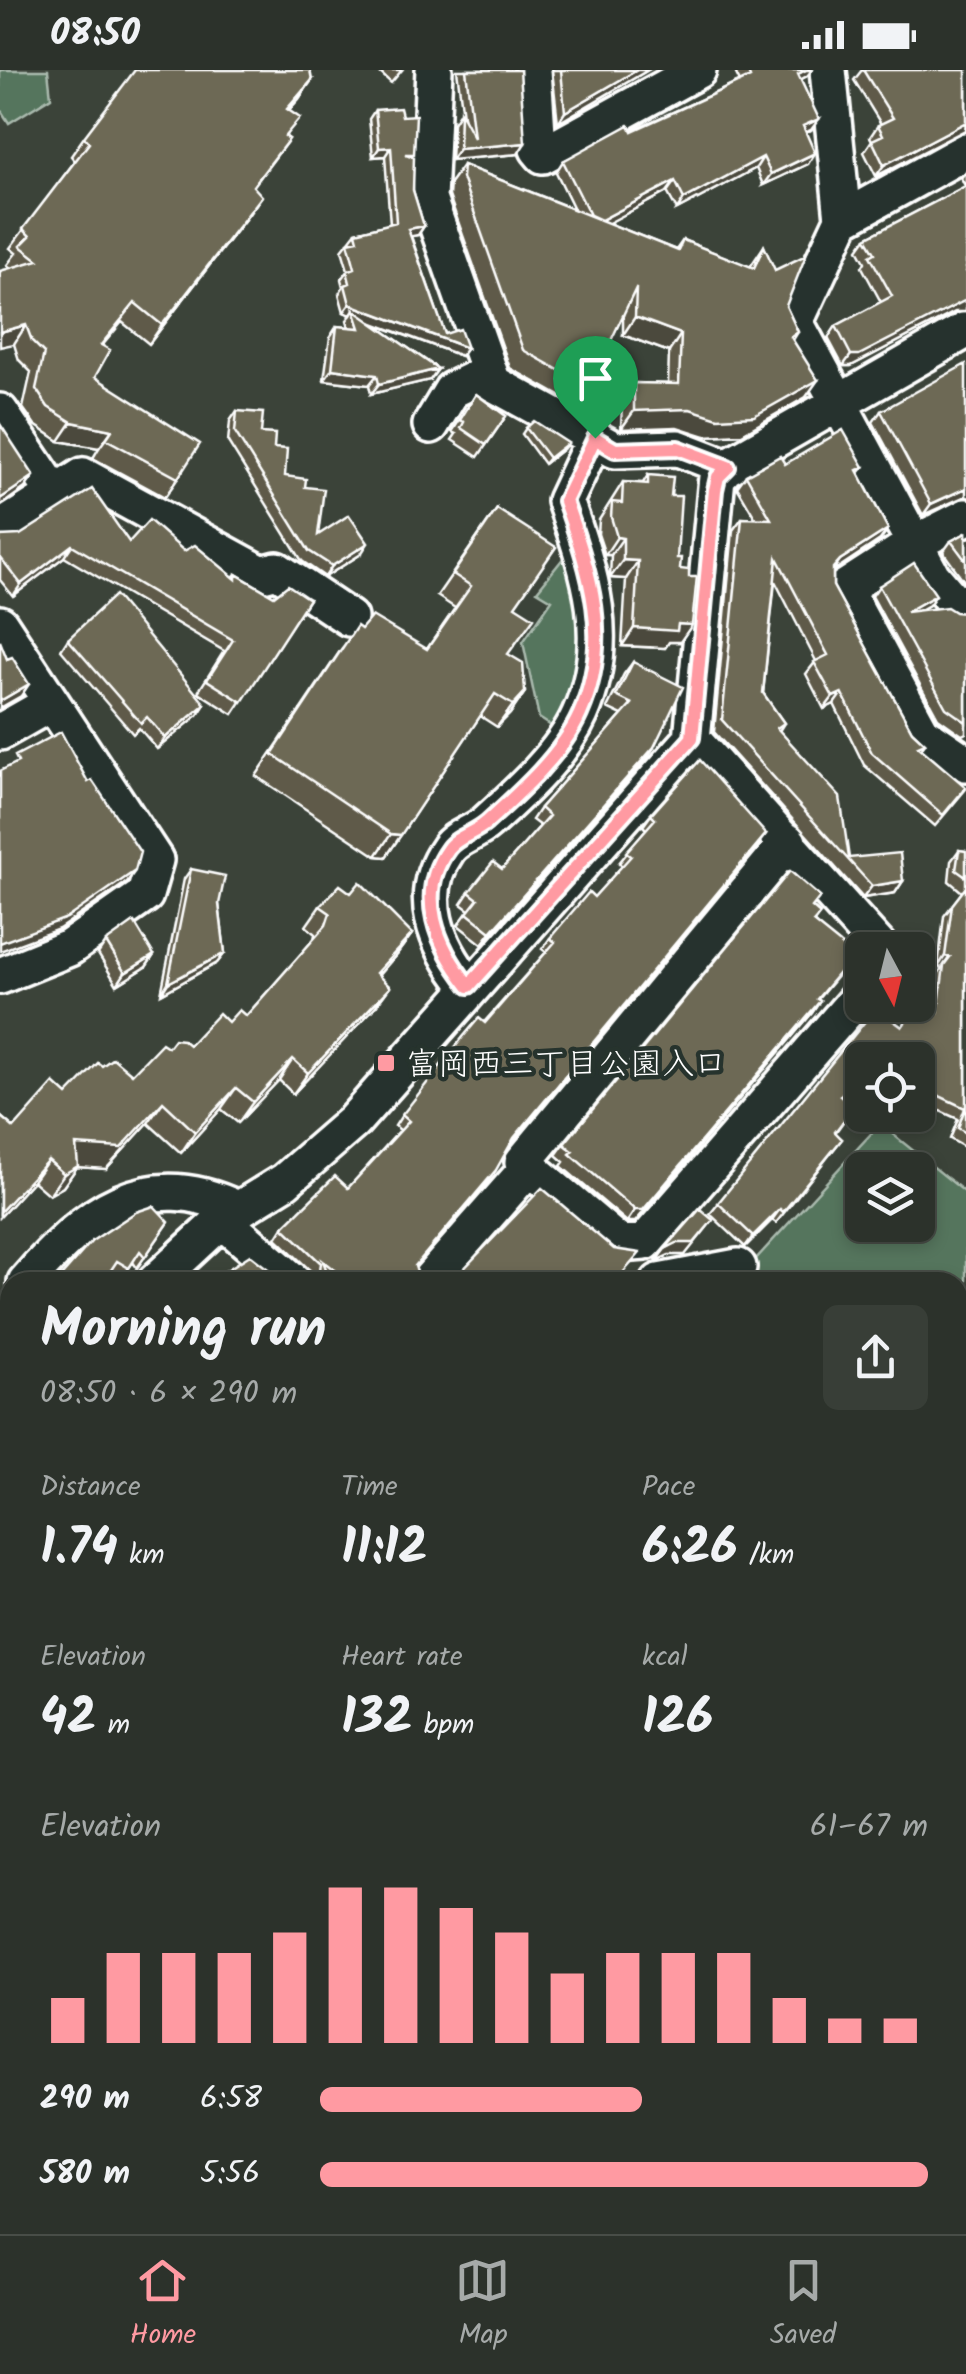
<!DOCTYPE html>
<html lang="en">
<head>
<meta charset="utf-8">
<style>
	:root { --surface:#2c322b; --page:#383e37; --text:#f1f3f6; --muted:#a6aaa9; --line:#484d47; --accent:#ff9aa2 }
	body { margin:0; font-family:Kalam,"Klee One",sans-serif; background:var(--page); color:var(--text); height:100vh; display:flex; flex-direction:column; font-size:38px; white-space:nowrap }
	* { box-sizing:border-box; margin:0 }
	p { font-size:32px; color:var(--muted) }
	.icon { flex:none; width:55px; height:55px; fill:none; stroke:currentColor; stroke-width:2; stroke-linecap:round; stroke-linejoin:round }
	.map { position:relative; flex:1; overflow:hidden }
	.sheet { position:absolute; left:0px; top:1202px; width:968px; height:962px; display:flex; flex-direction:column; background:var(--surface); border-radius:30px 30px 0 0; box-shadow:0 5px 15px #0003,0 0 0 2px var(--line) }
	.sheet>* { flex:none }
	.needle { width:65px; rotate:173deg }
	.controls { position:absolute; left:845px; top:862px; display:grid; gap:20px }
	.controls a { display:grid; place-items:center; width:90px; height:90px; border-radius:15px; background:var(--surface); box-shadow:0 5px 15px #0003,0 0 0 2px var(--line); font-size:50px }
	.pin { position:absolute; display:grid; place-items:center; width:85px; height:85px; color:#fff; margin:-102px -42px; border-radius:50% 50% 50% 0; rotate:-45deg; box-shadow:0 0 10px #0007 }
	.pin .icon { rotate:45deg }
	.round { display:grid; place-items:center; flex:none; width:105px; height:105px; border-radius:15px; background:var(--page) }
	.head { display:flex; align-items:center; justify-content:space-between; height:170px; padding:0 40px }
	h1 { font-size:55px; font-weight:600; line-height:75px }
	.figures { display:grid; grid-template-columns:repeat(3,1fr); gap:15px; height:170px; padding:10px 40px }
	.figures div { display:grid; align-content:center }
	.figures b { font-size:50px; font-weight:600 }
	.figures small { font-size:28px; font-weight:400 }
	.figures p { font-size:28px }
	.chart { height:280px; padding:20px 40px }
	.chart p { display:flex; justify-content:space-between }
	.chart svg { width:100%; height:180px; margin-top:10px; stroke:var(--accent); stroke-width:6 }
	ul { padding:0 40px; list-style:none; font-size:32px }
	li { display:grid; grid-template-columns:160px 120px 1fr; align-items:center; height:75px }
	li i { height:25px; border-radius:12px; background:var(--accent) }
	.status { display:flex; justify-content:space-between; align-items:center; height:70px; padding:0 50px; background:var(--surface); direction:ltr }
	.status svg { height:28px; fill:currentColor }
	.tabs { display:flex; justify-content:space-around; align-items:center; height:140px; border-top:2px solid var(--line); background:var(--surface); font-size:28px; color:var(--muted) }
	.tabs a { display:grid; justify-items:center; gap:5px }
	.tabs .on { color:var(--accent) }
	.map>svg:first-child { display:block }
</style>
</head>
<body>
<div class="status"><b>08:50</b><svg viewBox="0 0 49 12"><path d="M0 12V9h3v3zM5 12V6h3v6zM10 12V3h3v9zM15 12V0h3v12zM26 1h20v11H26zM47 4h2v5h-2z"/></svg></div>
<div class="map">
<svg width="966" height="2164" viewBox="0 0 966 2164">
	<rect width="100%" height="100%" fill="#3b4339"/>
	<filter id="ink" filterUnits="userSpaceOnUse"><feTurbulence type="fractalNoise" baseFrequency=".01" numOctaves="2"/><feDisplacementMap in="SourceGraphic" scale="20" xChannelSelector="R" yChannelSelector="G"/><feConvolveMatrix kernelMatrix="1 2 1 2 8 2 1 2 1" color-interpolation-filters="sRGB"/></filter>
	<g filter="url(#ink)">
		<path fill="#55745d" stroke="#aabaae" stroke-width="2.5" fill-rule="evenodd" d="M0,0H48L51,27L9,53L0,39Z
			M573,476L588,532L581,596L556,659L539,648L523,572L552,530L537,521Z
			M880,1054L966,1123V1654L958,1649V1212H758L755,1190ZM862,1100H918V1155H862Z"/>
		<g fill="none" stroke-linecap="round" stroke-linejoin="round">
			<defs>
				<path id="minor" d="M434,0L428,129L493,313L615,380L678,378L727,397
					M533,0L538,79L543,85L698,0
					M828,0L843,149L795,252L932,506L955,533L966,532
					M843,149L966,81
					M0,342L55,424L0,459
					M431,355L452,320L489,302
					M55,424L83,406L262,504L277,500L349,548
					M966,447L915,473L844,519L922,663L966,693
					M0,554L155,790L145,825L69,878L0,906
					M0,662L51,633
					M692,669L882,880
					M788,772L523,1092L620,1174L645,1172L862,923
					M469,916C436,875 415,826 448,779C456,767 475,763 486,753C518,724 562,685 580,644C613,570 590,503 565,431L595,367
					M222,1150L294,1212
					M26,1212C85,1144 145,1094 239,1140
					M155,1212L222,1150L285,1111L353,1052L692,669L717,407L727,397L966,260
					M428,1212L529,1097
					M659,1212L738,1197
					M0,1367L10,1369
					M0,1665H10
					M958,1675L966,1681
					M958,1873L966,1883
					M0,1964H10
					M958,1985L966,1980
					M958,2149L966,2148
					M356,2155L364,2164
					M813,2155L817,2164
					M31,2164V2155
					M295,2164L299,2155
					M641,2164L657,2155
					M880,2164L927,2155"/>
			</defs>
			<use href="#minor" stroke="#fff" stroke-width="42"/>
			<use href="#minor" stroke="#26332d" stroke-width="35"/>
		</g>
		<path fill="#5e5a49" stroke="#fff" stroke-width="2.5" d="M377,0H402L391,13Z
			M457,0H520L518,84L451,90L453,53L460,42L463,46Z
			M552,0H648L558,53Z
			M739,0H812L807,6L800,10L811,60L806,62L808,94L763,115L756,98L677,140L667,122L608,153L676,180L683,170L750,197L764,176L786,236L798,262L793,270L806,327L742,364L705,366L677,357L621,359L622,331L634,313L668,314L669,282L623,265V244L596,302L583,320L579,317L569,331L510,298L449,126L450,113L463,95L574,139L556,102L563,91L740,12L736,4Z
			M862,0H966V60L876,106L864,82L872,70L870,67L878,55L881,54L854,10Z
			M312,10L289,40L286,67L289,69L253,117L249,144L149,274L122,252L102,276L95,307L178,408L165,427L93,388L99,378L59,371L35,355L23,338L31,302L19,290L14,274L11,198L7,195L16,183L10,178L75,91L71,86L84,67Z
			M375,40L402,46L412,87L413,120L424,156L418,165L411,166L445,264L467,278L461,286L374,254L438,299L430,310L371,324L369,315L324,310L330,267L337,256L349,257L347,250L351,245L344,242L339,224L343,217L341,209L348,200L342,180L356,162L390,154L385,86L373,87L369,49Z
			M966,101V242H955L851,296H843L828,268L836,256L881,232L862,197L865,192L858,179L866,168L965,116L961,108Z
			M476,324L506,346L478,387L452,370L456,364L452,362Z
			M237,341L261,363L274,378L285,406L305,417L318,465L361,484L325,507L302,491L228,372L230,351Z
			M881,341L966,426L923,445L873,352Z
			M526,358L563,379L544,394L522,364Z
			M785,394L864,397L859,403L888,459L880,470L833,501V516L912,661L925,673L921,679L966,719L935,756L864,695L834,634L824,639L806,604L816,591L775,511L763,623L784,653L779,661L849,788L903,811L895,823L863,828L714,662L733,460L742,448L756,449L737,417L746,405Z
			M648,405L671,426L677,488L680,572H669L665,578L622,576L626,509L610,508L611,485H605L598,464L599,450L623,412L643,413Z
			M497,439L515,536L508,584L525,622L510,644L497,657L480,646L386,787L376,786L256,706L342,578L361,559L427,579L455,538L437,526Z
			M966,463V511H964L943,482L951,471Z
			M0,466L129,472L184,481L233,507L236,504L274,526L309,529L233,644L198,622L224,581L64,487L13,526L0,510Z
			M879,516L929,535L920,540L966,543V663L962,665L938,648L872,526Z
			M68,569L205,634L198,645L157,679L139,658L133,664L61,580Z
			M633,592L654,677L646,689L482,874L458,855L469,840L461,834L469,822L502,799L540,756L532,750L540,738L622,645L607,638L624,604Z
			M651,745L766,764L511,1073L488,1111L415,1197L420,1212H312L314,1204L276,1168L283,1157L348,1118L400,1060L395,1056L402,1045L546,882L542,879L550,868L594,827L622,796L619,793L646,759L643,756Z
			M959,780L966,781V1078L950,1069L958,1049L918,1031V990H862V1001L841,1026L850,1034L846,1039L850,1042L835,1063L842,1069L776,1153L772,1150L745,1177L710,1144L876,938L902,957L932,915L934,925L936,907L942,898L938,897L944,846L962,822L949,811L951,791Z
			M191,799L219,834L225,883L217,893L161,924L184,809Z
			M320,836L412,864L397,884L378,906L390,917L375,937L293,1024L279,1010L238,1053L221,1039L181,1083L148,1053L106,1099L77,1097L63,1117L49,1125L33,1111L0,1147V1046L14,1058L67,1025L102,996L132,1004L168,977L189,975L228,952L246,946L314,869L315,864L306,856Z
			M813,838L820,844L814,852L845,897L818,929L820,931L812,943L635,1152H627L561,1096L564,1092L556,1085L564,1074Z
			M106,872L154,885L146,897L117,915L98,884Z
			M169,1152L137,1198L133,1192L122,1208L110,1202L56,1212Z
			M10,1305V1348L0,1347V1332Z
			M966,1780V1828L958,1818V1787Z
			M393,2155H601L587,2162V2164H398Z
			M834,2155H869L871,2164H835Z"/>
		<path fill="#4c4a3c" stroke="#fff" stroke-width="2.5" d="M637,0H648L558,53L565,42Z
			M806,0H812L807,6L790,15L798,4Z
			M312,10L299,29L274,57L287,39Z
			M819,49L811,60L795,67L803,56Z
			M966,52L965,60L876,106L884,95Z
			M525,73L518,84L451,90L459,79Z
			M391,77L385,86L373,87L379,78Z
			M815,83L808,94L763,115L771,104Z
			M763,87L756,98L677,140L684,129Z
			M675,111L667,122L586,165L594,154Z
			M262,126L249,144L149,274L162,255Z
			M424,156L418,165L403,168L408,159Z
			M963,230H966V242H955L851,296H843L851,285Z
			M350,234L467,278L461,286L357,247L354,240L351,245L344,242Z
			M635,247L681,264L669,282L623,265Z
			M26,255L14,274L0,277V262Z
			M332,299L377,305L369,315L324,310Z
			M438,299L430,310L371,324L379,314Z
			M818,310L806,327L742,364L705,366L677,357L621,359L634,341Z
			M72,352L112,360L99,378L59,371Z
			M568,373L563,379L544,394L549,388Z
			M34,406L25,418L0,436V429Z
			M966,418V426L923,445L931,434Z
			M888,459L880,470L832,502L840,490Z
			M617,467L623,468L611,485H605Z
			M368,473L361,484L325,507L332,496Z
			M72,475L64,487L13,526L21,514Z
			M623,490L638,491L626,509L610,508Z
			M936,525L929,535L899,552L906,542Z
			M678,554L692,555L680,572H669L665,578L622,576L634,558Z
			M29,614L21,626L0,638V631Z
			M525,622L510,644L497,657L513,635Z
			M842,623L834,634L824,639L833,627Z
			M205,634L198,645L157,679L165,668Z
			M654,677L646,689L482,874L491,862Z
			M391,764L401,765L386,787L376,786Z
			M766,764L758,774L507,1078L514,1068Z
			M135,801L127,812L59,859L0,881V873Z
			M903,811L895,823L863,828L872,816Z
			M412,864L397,884L361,924L376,903Z
			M225,883L217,893L161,924L168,913Z
			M154,885L146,897L117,915L125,903Z
			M945,886L950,887L942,898L938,897Z
			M390,917L375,937L293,1024L308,1003Z
			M820,931L812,943L635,1152H627L635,1140Z
			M293,989L279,1010L238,1053L253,1032Z
			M236,1018L221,1039L181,1083L195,1062Z
			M163,1032L148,1053L106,1099L77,1097L63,1117L49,1125L64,1104L76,1075Z
			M48,1090L33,1111L0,1147V1142Z
			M496,1100L488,1111L407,1207L415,1196Z
			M780,1139L772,1150L745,1177L753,1166Z
			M713,1150L685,1185H669L656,1191L665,1179Z
			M2,1336L10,1337V1348L0,1347V1339Z
			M10,1555V1566H0V1556Z
			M0,1635H10V1645L0,1646Z
			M0,1920H10L9,1932H0Z
			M966,1949V1958L958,1961V1954Z
			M966,2119V2129L958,2130V2120Z
			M232,2155H265L259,2164Z
			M586,2155H601L583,2164V2156Z"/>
		<path fill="#6d6955" stroke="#fff" stroke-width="2.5" d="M135,0H310L312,10L287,39L300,48L285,66L289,69L253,116L262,126L162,255L135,233L101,275L110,280L95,307L200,374L178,408L106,369L112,360L72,352L48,337L36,319L44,283L32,271L26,255L0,262V201L38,190L20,176L30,166L23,159L89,73L84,67Z
			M466,0H520L525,73L459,79L460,42L474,68Z
			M561,0H637L565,42Z
			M747,0H806L798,4L819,49L803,56L815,83L771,104L763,87L684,129L675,111L601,150L590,145L563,91L629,55L632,61L750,7Z
			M863,0H966V52L884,95L872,70L883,65L878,55L893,48Z
			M400,38L402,46L416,45L414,84H406L414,87L413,120L424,156L408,159L445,264L460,259L467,278L350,234L345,215L350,213L347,201L355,198L348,172L358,170L356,162L396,152L391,77L379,78L375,40Z
			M463,95L678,181L683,170L754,198L764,176L775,200L806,185L786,236L798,262L791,267L818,310L754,346L718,348L690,339L634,341V313L679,314L681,264L635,247L636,218L596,302L589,298L582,313L523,280L462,108Z
			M966,116V230L859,285H851L836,256L892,226L870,186L875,183L866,168Z
			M354,240L438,299L379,314L377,305L332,299L337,256L360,258Z
			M966,294V418L931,434L881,341Z
			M476,324L506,346L486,375L461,358L464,352L460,350Z
			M237,341L263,343L261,363L275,364L274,378L287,379L285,406L306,409L305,417L324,419L318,465L349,445L368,473L332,496L309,481L235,362Z
			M534,351L568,373L549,388L526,358Z
			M0,354L34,406L0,429Z
			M843,360L864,397L857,400L888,459L840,490L833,498V516L912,661L925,673L918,676L966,717L943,745L872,683L842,623L833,627L814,592L828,585L777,488L763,623L784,653L777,658L840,727L849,788L900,783L903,811L872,816L722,650L742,448L771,449L746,405L780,386L785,394Z
			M648,405L673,407L671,426H681L677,488H681L680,499L689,500V507H697L692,555L678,554L677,561L634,558L638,491L623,490V468L617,467L611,447L612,432L622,433L623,412L648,414Z
			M92,419L129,472L149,450L184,481L195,475L236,509V504L274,526L288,515L309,529L242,632L207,610L233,570L72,475L21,514L0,487V466L20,465Z
			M497,439L556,477L515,536L534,548L508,584L523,593L525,622L513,635L495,624L401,765L391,764L272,684L357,556L361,559L372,546L427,579L471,516L453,504Z
			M966,463V491L951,471Z
			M914,493L936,525L906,542L947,537L955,542L966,543V652L946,638L879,516Z
			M115,525L205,634L165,668L147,647L141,653L68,569Z
			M0,571L7,589L12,587L29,614L0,631Z
			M633,592L683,617L654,677L491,862L467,843L478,829L469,822L493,792L502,799L549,746L540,738L632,634L616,626Z
			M61,662L88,712L92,710L140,782L135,801L67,848L0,873V701L18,692L15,686Z
			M700,690L766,764L514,1068L496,1100L415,1196L420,1212H349L323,1191L331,1212H318L321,1193L283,1157L335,1106L348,1118L409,1051L402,1045L463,967L479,948L485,953L555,872L550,868L589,822L594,827L631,786L626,782L655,749L651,745Z
			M959,780L966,781V807L956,800Z
			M191,799L225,806L219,834L225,883L168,913Z
			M790,801L820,827L812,837L820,844L813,852L854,885L817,929L820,931L643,1140H635L570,1084L573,1081L564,1074Z
			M360,812L412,864L376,903L390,917L308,1003L293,989L253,1032L236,1018L195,1062L163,1032L121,1078L76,1075L78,1096L64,1104L48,1090L0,1142V1046L14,1058L54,1013L67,1025L98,993L102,996L113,988L132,1004L162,973L168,977L174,969L183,970L189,975L219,943L228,952L239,940L246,946L326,855L330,843L320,836L340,815L351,823Z
			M966,817V1063L958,1058L965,1038L918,1016V990H887L878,982L870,990H862V999L840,1026L850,1034L846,1039L850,1042L835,1062L842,1069L783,1142L780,1139L753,1166L718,1133L876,938L902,957L932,915L938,943L944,895L950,887L945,886L952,835Z
			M134,852L154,885L125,903L106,872Z
			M542,1118L614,1179L640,1183L615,1212H451Z
			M154,1136L169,1152L145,1187L140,1181L129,1198L117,1191L103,1212H56L92,1171L136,1142Z
			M700,1139L713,1150L694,1173H677L665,1179Z
			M250,1185L285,1212H208Z
			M10,1314V1337L2,1336Z
			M0,1374L10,1376V1555L0,1556Z
			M0,1596L10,1597V1635H0Z
			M0,1689H10V1790H5L3,1853H10V1920H0Z
			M966,1780V1802L958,1792V1787Z
			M966,1905V1949L958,1954V1909Z
			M0,2005H10V2109H3L7,2164H0Z
			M966,2034V2119L958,2120V2035Z
			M60,2155H85V2164H59Z
			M161,2155H204L200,2164H157Z
			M330,2155L346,2156L354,2164H327Z
			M407,2155H586L583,2156L587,2163L428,2164L425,2158L415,2164H412Z
			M745,2155H798L803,2164H728Z
			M844,2155H869L871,2164H845Z"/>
	</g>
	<g fill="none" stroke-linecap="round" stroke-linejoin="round" filter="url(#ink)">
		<defs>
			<path id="route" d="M595,368L615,380L678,378L728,397L718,407L715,420L692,668L469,916C437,876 415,825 448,779C456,767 475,763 486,753C518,724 562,685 580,644C613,570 590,503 565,431Z"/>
		</defs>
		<use href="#route" stroke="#fff" stroke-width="20"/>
		<use href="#route" stroke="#ff9aa2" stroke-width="12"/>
	</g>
	<rect fill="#ff9aa2" stroke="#26332d" stroke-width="4" x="376" y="983" width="20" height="20" rx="5"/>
	<g text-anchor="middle" stroke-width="9" stroke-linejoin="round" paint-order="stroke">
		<g font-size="32" fill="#fff" stroke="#26332d" text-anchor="start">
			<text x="406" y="1004">富岡西三丁目公園入口</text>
		</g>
	</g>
</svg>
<div class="controls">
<a><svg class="needle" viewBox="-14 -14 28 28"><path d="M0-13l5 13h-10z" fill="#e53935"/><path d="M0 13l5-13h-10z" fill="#a6aaa9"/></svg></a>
<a><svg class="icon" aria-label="locate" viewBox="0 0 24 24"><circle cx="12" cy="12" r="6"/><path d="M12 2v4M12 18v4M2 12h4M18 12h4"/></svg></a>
<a><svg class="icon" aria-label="layers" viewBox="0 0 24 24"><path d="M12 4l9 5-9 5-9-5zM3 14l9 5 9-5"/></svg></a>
</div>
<div class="pin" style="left:595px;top:368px;background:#1e9e55"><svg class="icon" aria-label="arrive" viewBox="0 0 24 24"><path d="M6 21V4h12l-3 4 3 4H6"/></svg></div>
<section class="sheet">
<div class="head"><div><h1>Morning run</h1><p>08:50 · 6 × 290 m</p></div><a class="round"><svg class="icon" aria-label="share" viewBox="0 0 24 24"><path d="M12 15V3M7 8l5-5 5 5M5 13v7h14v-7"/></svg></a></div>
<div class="figures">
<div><p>Distance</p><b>1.74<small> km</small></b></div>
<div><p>Time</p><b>11:12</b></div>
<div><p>Pace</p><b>6:26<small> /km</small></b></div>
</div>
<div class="figures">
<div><p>Elevation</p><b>42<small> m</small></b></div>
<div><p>Heart rate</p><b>132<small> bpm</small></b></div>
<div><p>kcal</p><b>126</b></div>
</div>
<div class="chart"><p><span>Elevation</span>61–67 m</p>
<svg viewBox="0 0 160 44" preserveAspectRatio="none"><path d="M5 44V33M15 44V22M25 44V22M35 44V22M45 44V17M55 44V6M65 44V6M75 44V11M85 44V17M95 44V27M105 44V22M115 44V22M125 44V22M135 44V33M145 44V38M155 44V38"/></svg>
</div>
<ul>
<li><b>290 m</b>6:58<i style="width:53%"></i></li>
<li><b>580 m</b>5:56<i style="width:100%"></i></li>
</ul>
</section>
</div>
<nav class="tabs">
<a class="on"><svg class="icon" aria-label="home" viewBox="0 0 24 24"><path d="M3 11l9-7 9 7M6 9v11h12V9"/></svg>Home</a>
<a><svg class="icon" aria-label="map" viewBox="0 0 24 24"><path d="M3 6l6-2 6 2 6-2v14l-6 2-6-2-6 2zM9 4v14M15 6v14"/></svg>Map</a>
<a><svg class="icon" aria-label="saved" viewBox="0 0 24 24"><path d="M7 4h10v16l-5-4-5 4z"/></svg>Saved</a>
</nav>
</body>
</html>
